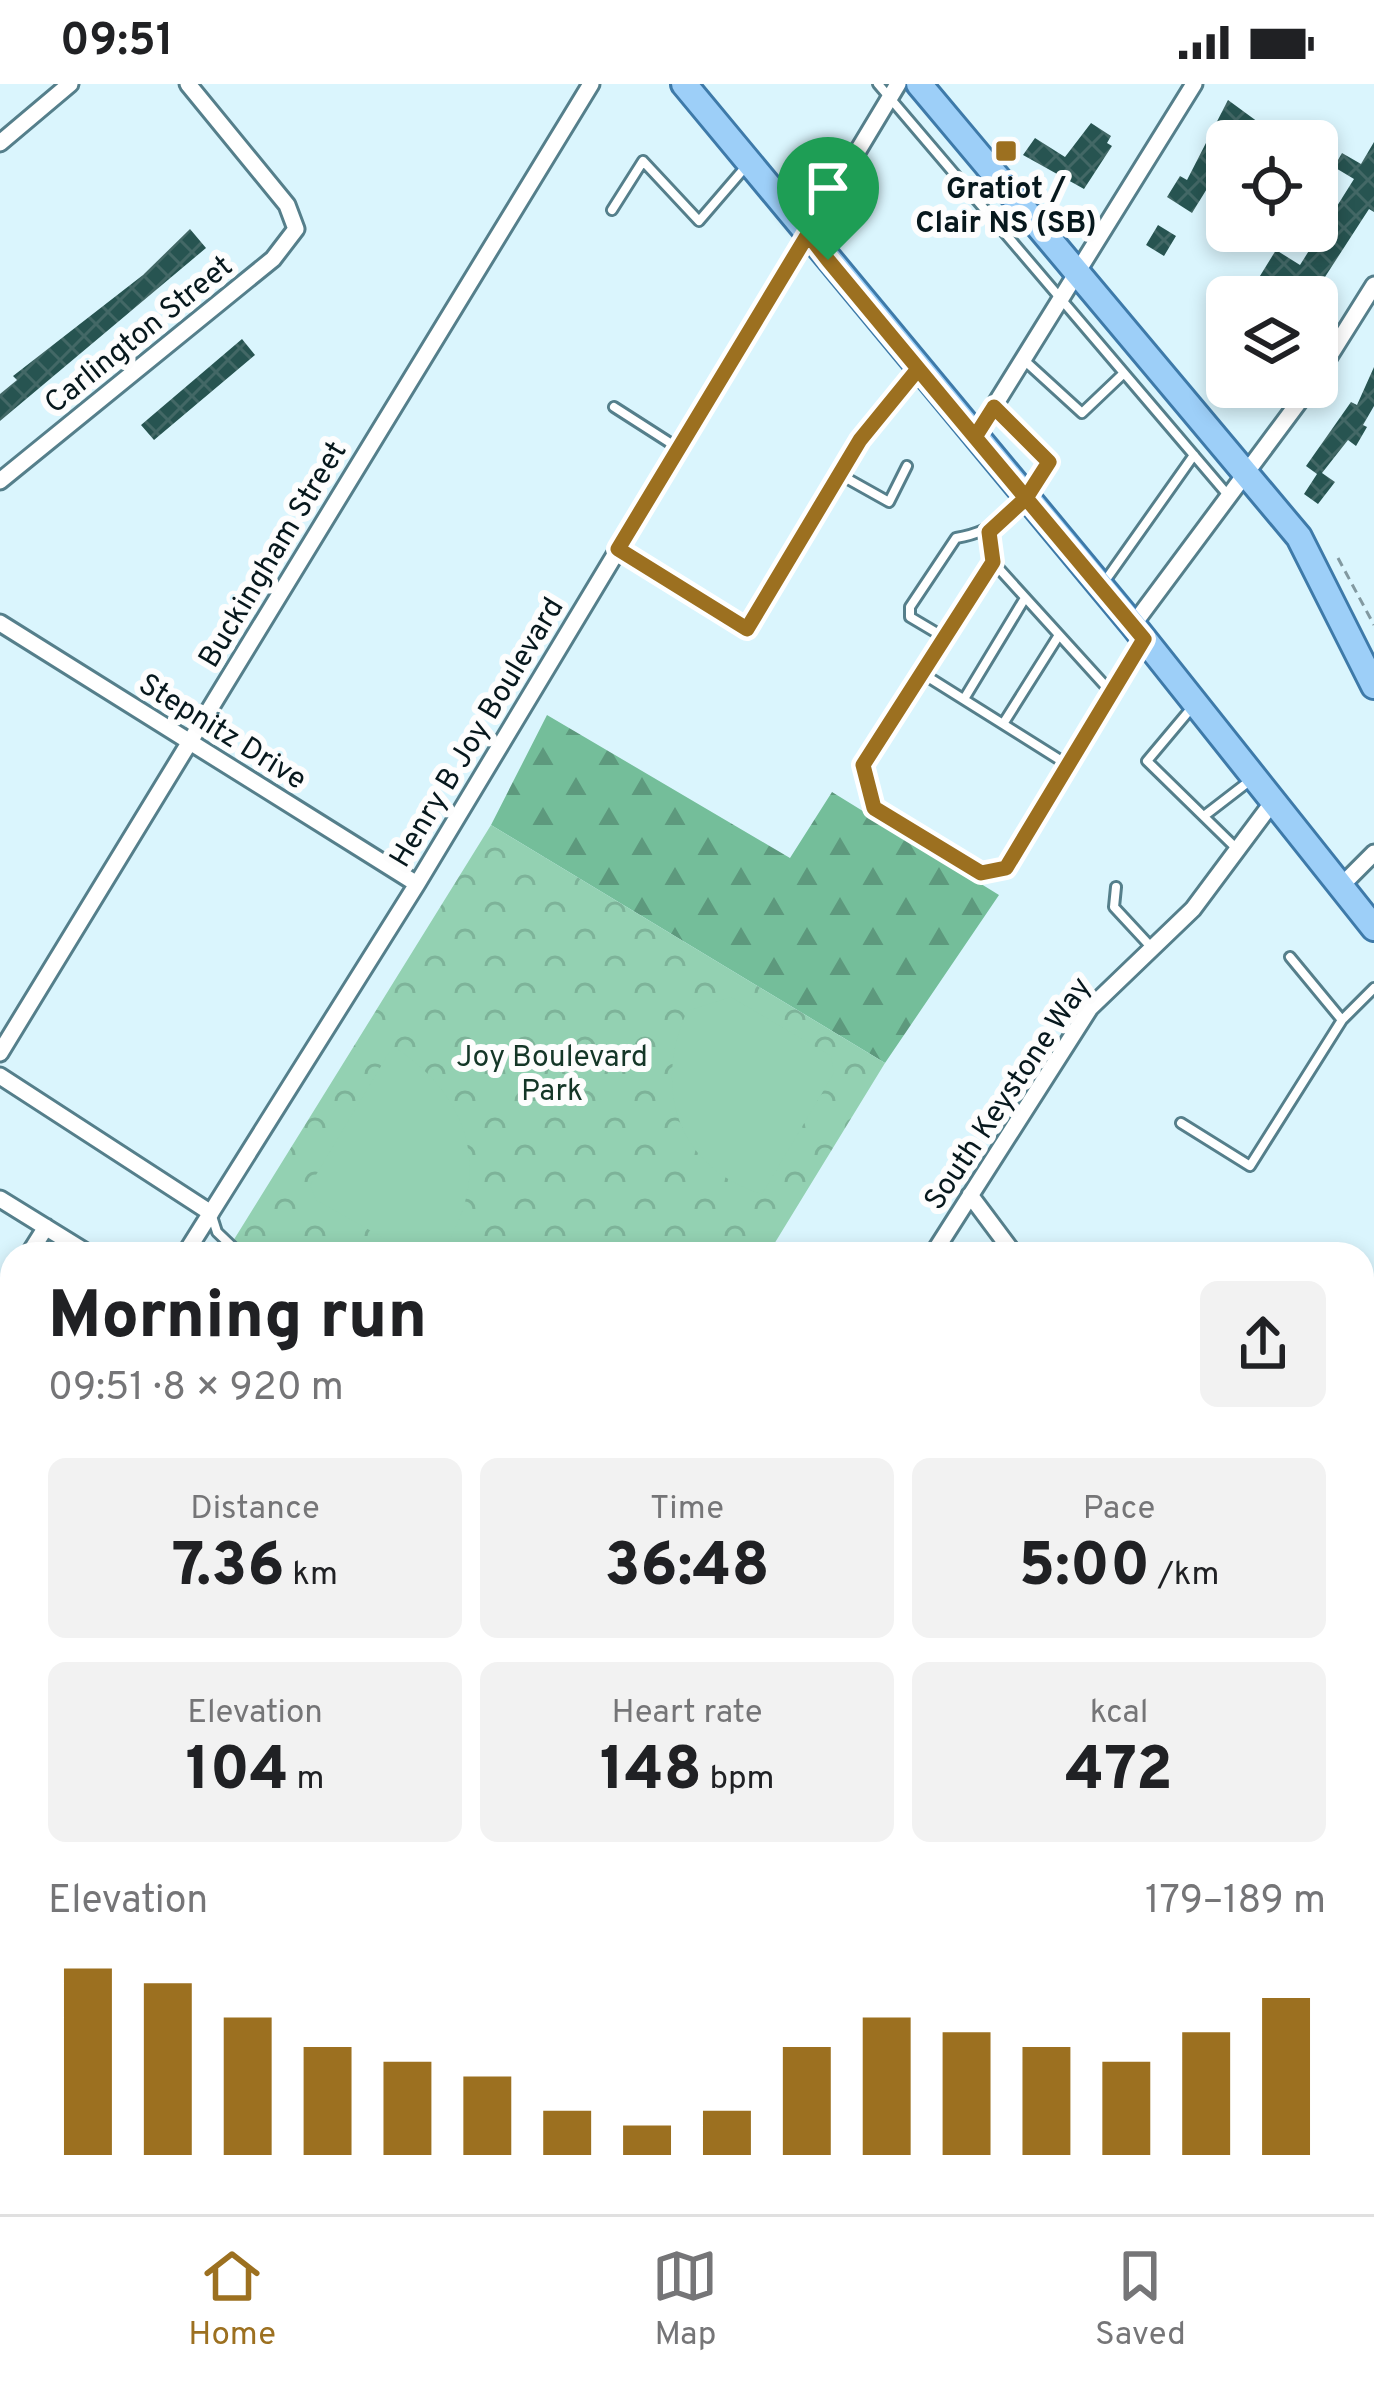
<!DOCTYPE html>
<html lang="en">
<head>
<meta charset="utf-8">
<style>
	:root { --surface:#fff; --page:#f2f2f2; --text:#202124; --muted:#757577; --line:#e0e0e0; --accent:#9c7020 }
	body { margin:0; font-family:Overpass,sans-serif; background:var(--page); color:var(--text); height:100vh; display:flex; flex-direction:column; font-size:45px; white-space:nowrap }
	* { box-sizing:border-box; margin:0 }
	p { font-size:39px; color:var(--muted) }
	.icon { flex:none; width:66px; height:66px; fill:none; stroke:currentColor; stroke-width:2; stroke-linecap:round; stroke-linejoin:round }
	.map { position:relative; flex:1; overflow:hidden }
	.panel { position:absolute; left:0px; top:1158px; width:1374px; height:972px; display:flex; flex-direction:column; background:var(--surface); border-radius:36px 36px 0 0; box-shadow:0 6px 18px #0003 }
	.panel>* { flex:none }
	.controls { position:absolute; left:1206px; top:36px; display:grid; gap:24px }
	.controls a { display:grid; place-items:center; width:132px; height:132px; border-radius:18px; background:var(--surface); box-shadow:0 6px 18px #0003; font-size:60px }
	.pin { position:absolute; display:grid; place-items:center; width:102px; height:102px; color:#fff; margin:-123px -51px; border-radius:50% 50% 50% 0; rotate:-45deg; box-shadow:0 0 12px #0007 }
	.pin .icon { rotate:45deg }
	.round { display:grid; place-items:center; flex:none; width:126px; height:126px; border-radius:18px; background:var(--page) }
	.headline { display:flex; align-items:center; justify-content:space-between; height:204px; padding:0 48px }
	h1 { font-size:66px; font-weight:800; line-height:90px }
	.stats { display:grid; grid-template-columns:repeat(3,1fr); gap:18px; height:204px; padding:12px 48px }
	.stats div { display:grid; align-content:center; border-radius:18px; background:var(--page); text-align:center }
	.stats b { font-size:60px; font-weight:800 }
	.stats small { font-size:33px; font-weight:400 }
	.stats p { font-size:33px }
	.chart { height:336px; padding:24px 48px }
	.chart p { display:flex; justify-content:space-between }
	.chart svg { width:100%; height:216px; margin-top:12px; stroke:var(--accent); stroke-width:6 }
	.status { display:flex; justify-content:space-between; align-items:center; height:84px; padding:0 60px; background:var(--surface); direction:ltr }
	.status svg { height:33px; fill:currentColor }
	.dock { display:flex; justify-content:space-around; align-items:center; height:168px; border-top:3px solid var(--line); background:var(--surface); font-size:33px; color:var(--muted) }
	.dock a { display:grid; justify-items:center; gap:6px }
	.dock .selected { color:var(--accent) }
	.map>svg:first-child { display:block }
</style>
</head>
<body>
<div class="status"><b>09:51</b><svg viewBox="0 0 49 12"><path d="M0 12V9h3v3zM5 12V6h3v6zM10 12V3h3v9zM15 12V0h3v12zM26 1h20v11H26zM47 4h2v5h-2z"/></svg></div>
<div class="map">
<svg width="1374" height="2130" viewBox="0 0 1374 2130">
	<defs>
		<pattern id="forest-firs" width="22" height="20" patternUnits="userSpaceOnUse" patternTransform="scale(3)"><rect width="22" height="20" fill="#74be9a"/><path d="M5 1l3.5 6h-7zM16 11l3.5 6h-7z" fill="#5d997d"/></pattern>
		<pattern id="park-crowns" width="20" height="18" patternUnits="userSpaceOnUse" patternTransform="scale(3)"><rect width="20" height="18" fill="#93d1b2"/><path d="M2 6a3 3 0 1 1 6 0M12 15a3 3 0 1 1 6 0" fill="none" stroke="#7db399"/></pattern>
		<pattern id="building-cross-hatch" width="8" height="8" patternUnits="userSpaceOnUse" patternTransform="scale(3)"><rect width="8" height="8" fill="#275451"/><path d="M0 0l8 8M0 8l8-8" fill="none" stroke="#436866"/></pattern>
	</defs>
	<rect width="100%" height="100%" fill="#daf5fd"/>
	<path fill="url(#forest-firs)" d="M547,631L790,774L832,708L999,811L885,979L491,741Z"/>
	<path fill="url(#park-crowns)" d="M491,741L885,979L768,1170H225Z
		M12,1513V2082L0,2075V1533Z
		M75,2118H186L179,2130H95Z"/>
	<path fill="#93d1b2" d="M731,913L831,972L834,989L762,1110C676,1083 653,1004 687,927Z
		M393,962C471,1013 494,1089 441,1170H412L316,1116L310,1101Z"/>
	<path fill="url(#building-cross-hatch)" d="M1228,16L1258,38L1249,52L1227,38V88L1220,99L1213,95L1192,129L1167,113L1180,92L1187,96Z
		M1091,39L1111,52L1107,59L1112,62L1084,105L1023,71L1035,54L1065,73Z
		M1374,58V128L1369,125L1312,213H1283L1269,204L1276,213H1237L1248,195L1255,200L1276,166L1300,181L1354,95L1334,83L1342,69L1361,80Z
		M1158,141L1176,152L1164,172L1146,161Z
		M190,145L206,164L0,337V310L17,296L13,292L143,191Z
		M242,255L255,271L154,356L141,341Z
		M1374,283V322L1363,341L1367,343L1356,362L1348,356L1322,389L1335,398L1318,420L1304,410L1317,390L1306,382L1351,318L1357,321Z"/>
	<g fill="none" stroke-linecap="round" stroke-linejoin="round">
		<defs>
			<path id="lane" d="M878,0L1227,410
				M612,126L643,77L699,137L748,80
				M1024,276L1082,329L1124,289
				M614,323L678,364
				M907,382L889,418L839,390L917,286
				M989,448L993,478L1110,607
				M618,465L747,545L839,390
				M993,478L863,681L873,724L981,789L1006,784L1139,561
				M1105,497L1194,371
				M942,552L910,533V523L956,454C994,448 1038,418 1049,378L996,324
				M920,588L1068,681
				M964,615L1025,514
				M1194,621L1147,677L1238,766
				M1003,640L1059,551
				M1204,732L1252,695
				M1116,803L1114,823L1152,864
				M1290,873L1342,936
				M1181,1039L1250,1082L1342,936L1374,904
				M211,1129L217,1148L240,1170
				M1374,1295L1363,1311L1374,1322
				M0,1567L12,1574"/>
			<path id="street" d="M0,59L70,0
				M1317,292L1374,201
				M975,353L1194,0
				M0,397L273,175L296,145L287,121L188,0
				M0,539L417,800
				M1133,541L1310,303
				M1341,802L1374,769
				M0,969L591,0
				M0,992L211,1129
				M970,1111L1014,1170
				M0,1115L89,1170
				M29,1170L46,1143
				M185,1170L417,800L898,0
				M933,1170L1090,924L1193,825L1272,719
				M0,1215L12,1197
				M0,1312L12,1292
				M0,1461L12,1442
				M1362,1665L1374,1681
				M1362,1864L1374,1863
				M1362,1943L1374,1963
				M339,2130L346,2118
				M594,2130L602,2118
				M827,2130L835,2118
				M988,2130L995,2118
				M1187,2130L1193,2118"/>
			<path id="primary" d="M684,0L1133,541L1374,844
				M919,0L1299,453L1374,602"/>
		</defs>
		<use href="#lane" stroke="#557f8b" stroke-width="14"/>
		<use href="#street" stroke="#557f8b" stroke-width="21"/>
		<use href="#primary" stroke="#3e7aa9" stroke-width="30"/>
		<path stroke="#8299a0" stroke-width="3" stroke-dasharray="9 6" stroke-linecap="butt" d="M1338,474L1374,541"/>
		<use href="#lane" stroke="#fff" stroke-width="8"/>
		<use href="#street" stroke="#fff" stroke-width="15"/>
		<use href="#primary" stroke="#9dcff8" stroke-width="24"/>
	</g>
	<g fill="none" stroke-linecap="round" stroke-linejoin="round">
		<defs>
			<path id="route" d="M828,176L808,150L618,465L747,545L860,356L918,285L1026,414L989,448L993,478L863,681L874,724L981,789L1006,784L1144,555L1026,414L1049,378L994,323L975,353L828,176"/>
		</defs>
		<use href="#route" stroke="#fff" stroke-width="24"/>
		<use href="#route" stroke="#9c7020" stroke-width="15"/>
	</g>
	<rect fill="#9c7020" stroke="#fdfdfd" stroke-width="4.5" x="994" y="55" width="24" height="24" rx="6"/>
	<g text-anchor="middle" stroke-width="12" stroke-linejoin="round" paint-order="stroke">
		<g font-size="30" font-weight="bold" fill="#07181d" stroke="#fdfdfd">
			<text x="1006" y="114">Gratiot /<tspan x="1006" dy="34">Clair NS (SB)</tspan></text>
		</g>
		<g font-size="30" fill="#07181d" stroke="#fdfdfd">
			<text transform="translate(138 250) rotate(-39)" y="10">Carlington Street</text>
			<text transform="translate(272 470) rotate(-59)" y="10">Buckingham Street</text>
			<text transform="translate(223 647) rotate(32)" y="10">Stepnitz Drive</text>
			<text transform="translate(476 648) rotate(-59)" y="10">Henry B Joy Boulevard</text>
			<text transform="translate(1007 1009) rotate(-56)" y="10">South Keystone Way</text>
		</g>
		<g font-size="30" fill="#143627" stroke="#fdfdfd">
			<text x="552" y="982">Joy Boulevard<tspan x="552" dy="34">Park</tspan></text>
		</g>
	</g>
</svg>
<div class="controls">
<a><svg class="icon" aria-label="locate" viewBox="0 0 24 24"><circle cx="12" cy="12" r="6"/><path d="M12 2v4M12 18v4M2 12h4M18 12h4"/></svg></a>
<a><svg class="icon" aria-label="layers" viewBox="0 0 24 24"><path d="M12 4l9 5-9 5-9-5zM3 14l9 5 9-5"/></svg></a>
</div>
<div class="pin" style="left:828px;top:176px;background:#1e9e55"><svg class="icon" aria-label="arrive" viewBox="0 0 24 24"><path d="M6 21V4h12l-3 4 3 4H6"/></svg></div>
<section class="panel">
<div class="headline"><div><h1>Morning run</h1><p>09:51 · 8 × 920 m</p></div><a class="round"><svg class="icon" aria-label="share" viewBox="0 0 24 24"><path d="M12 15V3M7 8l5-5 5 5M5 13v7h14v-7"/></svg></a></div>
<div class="stats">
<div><p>Distance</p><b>7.36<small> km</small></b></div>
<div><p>Time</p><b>36:48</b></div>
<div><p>Pace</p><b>5:00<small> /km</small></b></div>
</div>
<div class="stats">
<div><p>Elevation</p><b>104<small> m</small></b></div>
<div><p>Heart rate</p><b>148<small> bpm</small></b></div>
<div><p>kcal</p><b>472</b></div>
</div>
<div class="chart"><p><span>Elevation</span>179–189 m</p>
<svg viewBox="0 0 160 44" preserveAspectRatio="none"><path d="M5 44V6M15 44V9M25 44V16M35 44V22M45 44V25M55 44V28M65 44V35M75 44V38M85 44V35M95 44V22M105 44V16M115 44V19M125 44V22M135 44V25M145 44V19M155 44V12"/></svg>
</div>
</section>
</div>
<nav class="dock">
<a class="selected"><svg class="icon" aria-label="home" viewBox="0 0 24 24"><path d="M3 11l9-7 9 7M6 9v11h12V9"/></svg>Home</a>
<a><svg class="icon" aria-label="map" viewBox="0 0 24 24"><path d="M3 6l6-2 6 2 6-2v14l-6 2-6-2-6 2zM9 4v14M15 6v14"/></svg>Map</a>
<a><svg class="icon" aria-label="saved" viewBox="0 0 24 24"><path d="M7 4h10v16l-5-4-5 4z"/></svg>Saved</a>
</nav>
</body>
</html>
